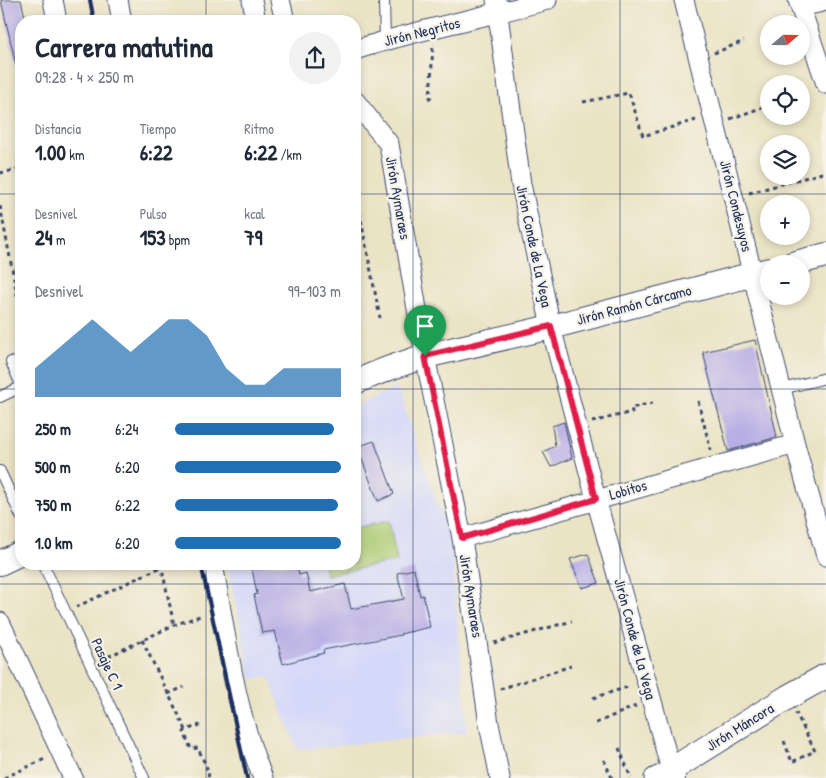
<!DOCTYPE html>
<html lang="es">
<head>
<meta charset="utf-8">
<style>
	:root { --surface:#fff; --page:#f2f2f3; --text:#1f2937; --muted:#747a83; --accent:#1f6fb2 }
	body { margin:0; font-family:"Patrick Hand",sans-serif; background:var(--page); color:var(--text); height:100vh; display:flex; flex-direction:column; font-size:19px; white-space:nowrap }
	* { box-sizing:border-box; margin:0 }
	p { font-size:16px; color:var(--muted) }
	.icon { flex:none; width:28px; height:28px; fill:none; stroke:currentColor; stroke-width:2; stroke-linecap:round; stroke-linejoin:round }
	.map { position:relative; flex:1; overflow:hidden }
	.details { position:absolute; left:15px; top:15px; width:346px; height:555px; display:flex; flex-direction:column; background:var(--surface); border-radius:20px; box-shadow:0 2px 8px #0003 }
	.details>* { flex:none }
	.needle { width:32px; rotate:70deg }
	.controls { position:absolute; left:760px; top:15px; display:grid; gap:10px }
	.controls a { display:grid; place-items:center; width:50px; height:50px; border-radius:50%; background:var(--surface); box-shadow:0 2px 8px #0003; font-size:25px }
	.pin { position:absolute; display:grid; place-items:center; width:42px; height:42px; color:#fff; margin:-51px -21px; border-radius:50% 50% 50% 0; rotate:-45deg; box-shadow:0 0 5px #0007 }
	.pin .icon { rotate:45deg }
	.round { display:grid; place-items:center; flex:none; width:52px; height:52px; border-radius:26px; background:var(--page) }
	.summary { display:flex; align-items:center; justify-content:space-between; height:85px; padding:0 20px }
	h1 { font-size:28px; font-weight:700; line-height:38px }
	.metrics { display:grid; grid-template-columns:repeat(3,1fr); gap:8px; height:85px; padding:5px 20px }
	.metrics div { display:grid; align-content:center }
	.metrics b { font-size:21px; font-weight:700 }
	.metrics small { font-size:14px; font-weight:400 }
	.metrics p { font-size:14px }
	.chart { height:140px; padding:10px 20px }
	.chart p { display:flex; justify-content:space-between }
	.chart svg { width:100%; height:90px; margin-top:5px; fill:var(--accent); opacity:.7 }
	ul { padding:0 20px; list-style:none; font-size:16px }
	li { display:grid; grid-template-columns:80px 60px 1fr; align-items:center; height:38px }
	li i { height:12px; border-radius:6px; background:var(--accent) }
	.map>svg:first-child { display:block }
</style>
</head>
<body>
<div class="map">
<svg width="826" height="778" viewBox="0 0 826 778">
	<rect width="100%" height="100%" fill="#f7f3e8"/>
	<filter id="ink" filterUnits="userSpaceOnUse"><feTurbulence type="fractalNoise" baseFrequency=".02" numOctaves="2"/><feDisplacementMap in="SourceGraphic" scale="10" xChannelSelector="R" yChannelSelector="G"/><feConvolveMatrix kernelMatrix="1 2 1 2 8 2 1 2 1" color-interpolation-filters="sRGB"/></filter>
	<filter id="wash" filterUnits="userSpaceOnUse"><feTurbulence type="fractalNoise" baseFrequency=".0096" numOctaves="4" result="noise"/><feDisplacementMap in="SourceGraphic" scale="20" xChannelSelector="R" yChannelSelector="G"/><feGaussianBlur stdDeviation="1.12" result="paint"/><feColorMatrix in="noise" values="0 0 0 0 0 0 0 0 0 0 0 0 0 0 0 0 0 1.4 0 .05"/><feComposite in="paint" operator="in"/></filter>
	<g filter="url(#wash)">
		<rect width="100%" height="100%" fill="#eae3c4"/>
		<path fill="#d4d8f9" d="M397,387L451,542L467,732L298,750L268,676L251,679L227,564H355V406Z"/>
		<path fill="#adcc74" stroke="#647e69" d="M389,521L397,561L326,575L324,564H355V528Z"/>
		<g id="blocks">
			<path fill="#b8afe5" d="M1,0H21L26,21H21V65H16Z
				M755,340L777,437L728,451L703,352Z
				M564,422L572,458L551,467L543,452L555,446L552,426Z
				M374,441L394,494L378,501L357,447Z
				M588,554L599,583L582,588L570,559Z
				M251,564H297L299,575L306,573L310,592L345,584L351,609L404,599L397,573L414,569L420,596L423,595L430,627L400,634L401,635L323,650L324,653L283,664L275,631L262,633L254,595L257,594Z"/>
		</g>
	</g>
	<g filter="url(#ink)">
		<use href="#blocks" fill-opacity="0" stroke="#3a4a6d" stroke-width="1"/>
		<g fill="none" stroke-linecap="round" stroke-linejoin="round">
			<defs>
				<path id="service" d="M384,0L385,40
					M11,362L21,385
					M782,389L826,378
					M0,397L21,387
					M0,471L21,516
					M43,564L144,778"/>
				<path id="minor" d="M53,0L57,21
					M118,0L122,21
					M252,0L256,21
					M280,0L285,21
					M496,0L521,184L551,327L596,499L671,770L654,778
					M684,0L795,444L826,556
					M798,0L826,84
					M801,7L826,1
					M355,50C418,29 483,18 547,0
					M355,101L389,144L425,356L462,538L489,724L500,778
					M462,538L795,444
					M213,564C226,635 235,711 263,778
					M0,622L73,778"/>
				<path id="tertiary" d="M792,264L826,255
					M355,382L387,369L425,356L551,327L769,270
					M0,563L21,553
					M673,778L671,770L788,697L826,676"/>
			</defs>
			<use href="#service" stroke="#3a4a6d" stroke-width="12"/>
			<use href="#minor" stroke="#3a4a6d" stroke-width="21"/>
			<use href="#tertiary" stroke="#3a4a6d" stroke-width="26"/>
			<path stroke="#3a4a6d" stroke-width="3" stroke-dasharray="4 4" stroke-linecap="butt" d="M714,53L744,41
				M430,100L433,44
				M583,102L629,93L643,136L696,120
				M730,119L766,106
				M0,173L21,169
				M355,189L380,318
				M749,193L826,172
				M0,206L18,299
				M698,401L711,451
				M592,422L632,412L631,408L657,402
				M161,564L174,625
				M76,607L161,567
				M142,640L186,730L200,725
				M494,643L572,621
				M101,660L174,625L203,615
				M500,689L571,666
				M168,694L184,687
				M593,698L631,686
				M596,723L636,706
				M186,730L184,732L191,749L198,748L209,773L208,778
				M784,741L792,762L815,751L796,713
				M619,748L631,778
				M604,760L612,778
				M4,778L47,758"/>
			<use href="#service" stroke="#fff" stroke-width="10"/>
			<use href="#minor" stroke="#fff" stroke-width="19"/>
			<use href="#tertiary" stroke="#fff" stroke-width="24"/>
			<path stroke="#1b2f5e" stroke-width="4" d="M90,0L94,21
				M201,564L247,778"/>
		</g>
	</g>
	<g fill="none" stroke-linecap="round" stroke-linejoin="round" filter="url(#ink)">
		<defs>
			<path id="route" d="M551,326L596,499L462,538L425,356Z"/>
		</defs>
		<use href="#route" stroke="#fff" stroke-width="10"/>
		<use href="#route" stroke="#e11d48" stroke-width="6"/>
	</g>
	<path fill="none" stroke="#1b2f5e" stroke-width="1" stroke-opacity="0.55" d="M206,0V21M413,0V778M620,0V778M0,194H21M355,194H826M0,389H21M355,389H826M206,564V778M0,584H826"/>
	<g text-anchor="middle" stroke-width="4.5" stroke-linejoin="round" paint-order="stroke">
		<g font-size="15" fill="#1b2f5e" stroke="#f7f3e8">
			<text transform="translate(422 32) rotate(-14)" y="5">Jirón Negritos</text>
			<text transform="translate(398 198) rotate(80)" y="5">Jirón Aymaraes</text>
			<text transform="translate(736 206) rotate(76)" y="5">Jirón Condesuyos</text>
			<text transform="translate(534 246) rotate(78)" y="5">Jirón Conde de La Vega</text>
			<text transform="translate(634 305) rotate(-15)" y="5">Jirón Ramón Cárcamo</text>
			<text transform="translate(628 490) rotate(-16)" y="5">Lobitos</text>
			<text transform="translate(471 596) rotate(81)" y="5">Jirón Aymaraes</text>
			<text transform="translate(635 639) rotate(75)" y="5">Jirón Conde de La Vega</text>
			<text transform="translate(107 664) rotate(65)" y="5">Pasaje C 1</text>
			<text transform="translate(740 727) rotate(-32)" y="5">Jirón Máncora</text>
		</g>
	</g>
</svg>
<div class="controls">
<a><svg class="needle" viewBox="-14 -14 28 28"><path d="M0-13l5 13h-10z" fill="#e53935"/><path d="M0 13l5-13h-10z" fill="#747a83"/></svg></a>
<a><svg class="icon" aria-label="locate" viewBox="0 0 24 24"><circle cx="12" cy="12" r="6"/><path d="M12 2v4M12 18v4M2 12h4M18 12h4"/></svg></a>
<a><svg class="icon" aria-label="layers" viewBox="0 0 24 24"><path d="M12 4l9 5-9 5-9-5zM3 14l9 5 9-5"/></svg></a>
<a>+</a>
<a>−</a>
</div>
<div class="pin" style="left:425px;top:356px;background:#1e9e55"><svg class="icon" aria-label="arrive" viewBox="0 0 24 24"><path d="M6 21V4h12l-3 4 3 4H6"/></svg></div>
<section class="details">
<div class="summary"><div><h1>Carrera matutina</h1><p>09:28 · 4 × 250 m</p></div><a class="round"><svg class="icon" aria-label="share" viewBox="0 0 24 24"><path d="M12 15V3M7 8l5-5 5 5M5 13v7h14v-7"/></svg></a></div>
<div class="metrics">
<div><p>Distancia</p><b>1.00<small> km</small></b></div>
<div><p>Tiempo</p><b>6:22</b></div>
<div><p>Ritmo</p><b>6:22<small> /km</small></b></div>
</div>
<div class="metrics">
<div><p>Desnivel</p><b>24<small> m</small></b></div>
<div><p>Pulso</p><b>153<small> bpm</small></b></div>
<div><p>kcal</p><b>79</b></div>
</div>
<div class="chart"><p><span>Desnivel</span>99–103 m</p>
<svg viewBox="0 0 160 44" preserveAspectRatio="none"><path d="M0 44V30L10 22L20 14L30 6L40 14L50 22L60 14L70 6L80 6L90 14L100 30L110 38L120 38L130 30L140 30L150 30L160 30V44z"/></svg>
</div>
<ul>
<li><b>250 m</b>6:24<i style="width:96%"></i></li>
<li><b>500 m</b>6:20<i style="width:100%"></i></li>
<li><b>750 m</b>6:22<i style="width:98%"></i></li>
<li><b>1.0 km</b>6:20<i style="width:100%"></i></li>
</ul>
</section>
</div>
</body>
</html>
